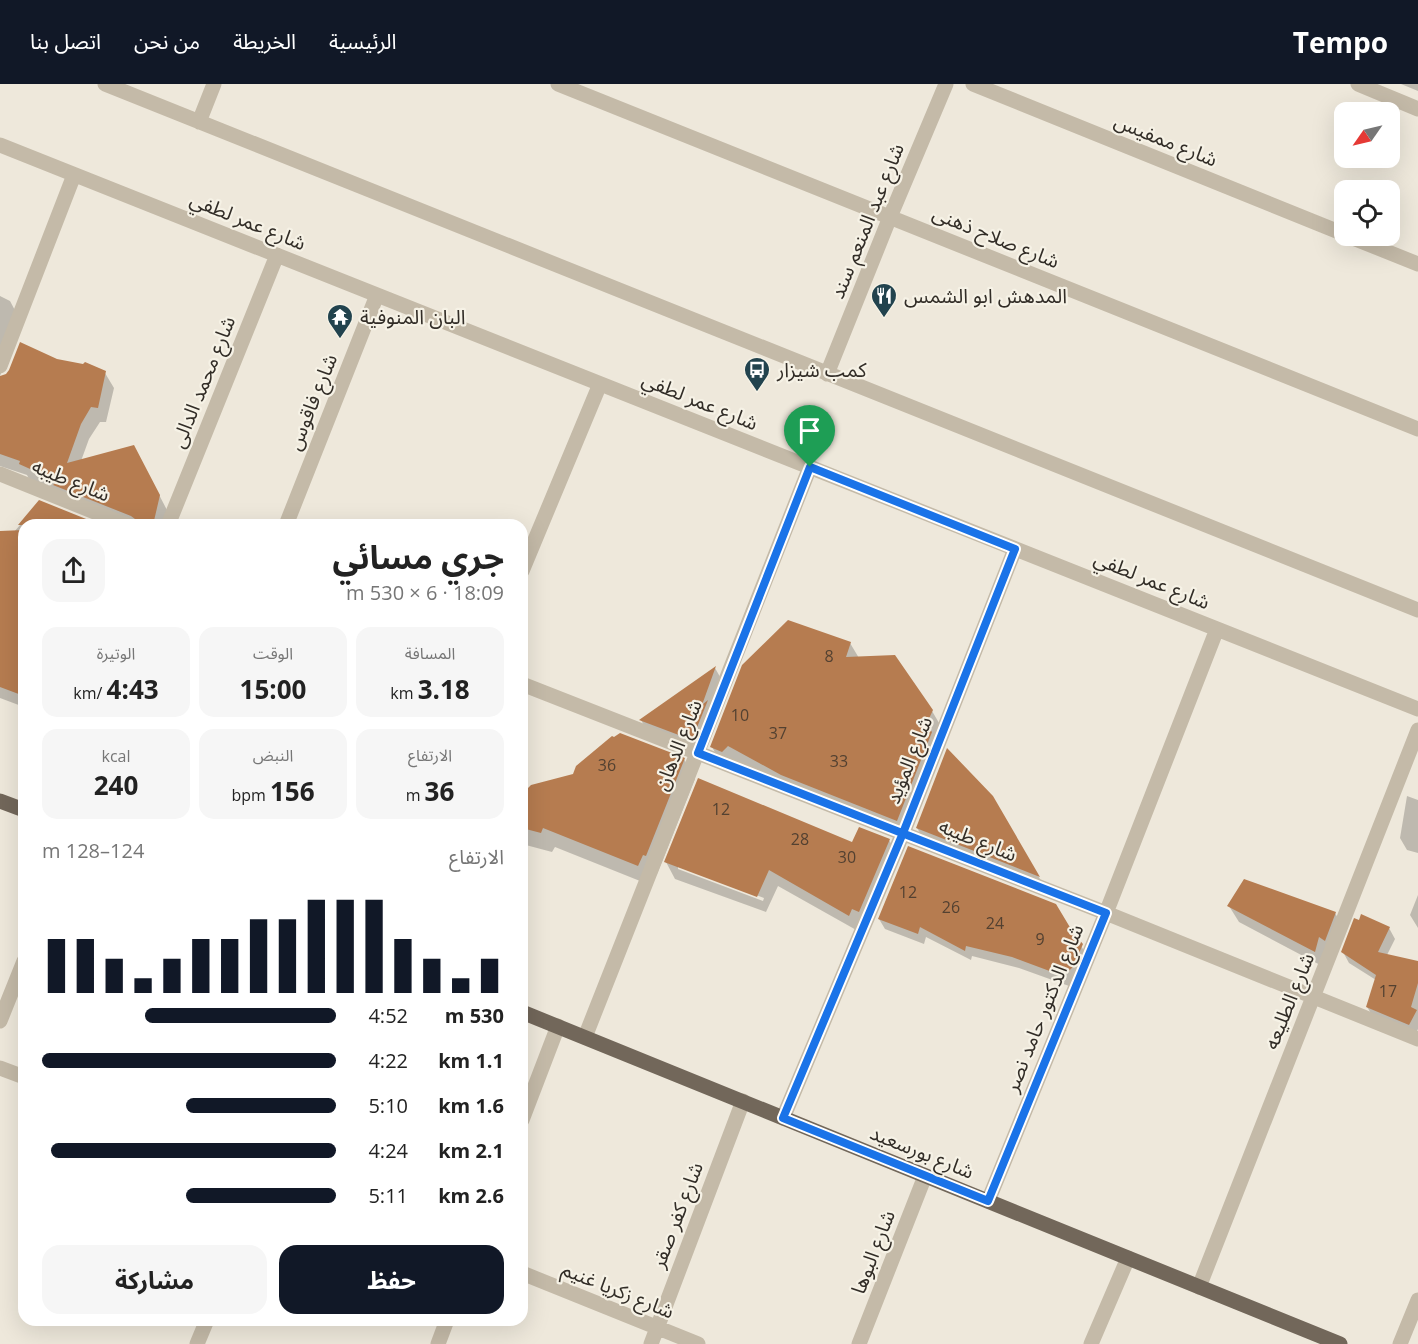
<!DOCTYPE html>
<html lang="ar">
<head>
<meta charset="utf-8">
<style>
	:root { --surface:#fff; --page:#f6f6f6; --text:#222; --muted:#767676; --accent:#111827 }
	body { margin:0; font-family:"Open Sans","Noto Sans Arabic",sans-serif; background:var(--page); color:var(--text); direction:rtl; height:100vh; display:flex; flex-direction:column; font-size:22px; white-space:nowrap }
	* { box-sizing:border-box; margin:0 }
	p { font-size:20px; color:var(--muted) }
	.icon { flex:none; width:33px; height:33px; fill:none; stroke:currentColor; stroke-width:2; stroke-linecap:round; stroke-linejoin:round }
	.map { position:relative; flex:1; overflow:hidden; direction:ltr }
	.side { position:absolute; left:18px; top:435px; width:510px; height:807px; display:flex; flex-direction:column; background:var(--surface); border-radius:18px; box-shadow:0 6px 24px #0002; direction:rtl }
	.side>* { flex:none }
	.needle { width:39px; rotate:236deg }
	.fabs { position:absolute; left:1334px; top:18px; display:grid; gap:12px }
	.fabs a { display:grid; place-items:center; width:66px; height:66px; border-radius:12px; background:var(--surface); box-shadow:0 6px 24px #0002; font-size:30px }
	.pin { position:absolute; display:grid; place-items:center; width:51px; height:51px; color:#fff; margin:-62px -26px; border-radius:50% 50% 50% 0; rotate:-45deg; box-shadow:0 0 6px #0007 }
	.pin .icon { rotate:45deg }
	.round { display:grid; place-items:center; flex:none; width:63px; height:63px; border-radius:18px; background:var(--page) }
	.summary { display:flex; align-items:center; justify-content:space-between; height:102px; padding:0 24px }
	h1 { font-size:33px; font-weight:700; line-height:45px }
	.figures { display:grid; grid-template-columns:repeat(3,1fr); gap:9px; height:102px; padding:6px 24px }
	.figures div { display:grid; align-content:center; border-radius:15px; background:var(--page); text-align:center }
	.figures b { font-size:26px; font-weight:700 }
	.figures small { font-size:16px; font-weight:400 }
	.figures p { font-size:16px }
	.chart { height:168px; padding:12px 24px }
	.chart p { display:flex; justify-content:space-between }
	.chart svg { width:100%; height:108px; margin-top:6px; stroke:var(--accent); stroke-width:6 }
	.cta { display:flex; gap:12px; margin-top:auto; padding:12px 24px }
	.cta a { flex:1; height:69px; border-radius:18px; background:var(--accent); color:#fff; font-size:24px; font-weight:700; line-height:69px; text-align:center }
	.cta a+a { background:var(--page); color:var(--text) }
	ul { padding:0 24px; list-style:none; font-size:20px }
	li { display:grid; grid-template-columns:96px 72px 1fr; align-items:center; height:45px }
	li i { height:15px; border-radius:8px; background:var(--accent) }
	header { display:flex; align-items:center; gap:36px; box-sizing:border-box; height:84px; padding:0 30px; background:var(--accent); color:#fff }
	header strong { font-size:28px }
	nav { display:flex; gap:33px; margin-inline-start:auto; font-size:21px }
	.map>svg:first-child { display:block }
</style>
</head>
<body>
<header>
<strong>Tempo</strong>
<nav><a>الرئيسية</a><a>الخريطة</a><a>من نحن</a><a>اتصل بنا</a></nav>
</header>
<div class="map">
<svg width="1418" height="1260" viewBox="0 0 1418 1260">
	<rect width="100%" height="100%" fill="#eee8db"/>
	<path fill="#0003" fill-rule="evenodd" d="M1401,0H1418V7Z
		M0,212L10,217L18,232L10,266L0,292Z
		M57,276L105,289L114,304L106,338H100L89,355L81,377L142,378L168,428L165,441H126L29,395L27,391L0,382V330Z
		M40,418L97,441H24V623L0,614V448H14Z
		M850,559L859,574L932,627L942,644L907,752L721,679L712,663Z
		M715,584L723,598L700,670L649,650L641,636Z
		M684,675L695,695L657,790L655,789L650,801L555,763L552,768L522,760V712Z
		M1407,712L1418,716V769L1407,766L1400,754Z
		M992,713L1047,807L927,760L917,744Z
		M889,756L898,772L858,847L778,802L766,828L675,795L666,778ZM678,782L764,814L763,817L678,785Z
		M1418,811V844L1410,831Z
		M1229,822L1335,829L1344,845L1324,883L1239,838Z
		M879,835L1073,851L1088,872L1069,902L1019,884L972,872L971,876L926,853L924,860L885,845Z
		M1389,844L1395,855L1387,871L1418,878V945L1415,951L1374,934L1367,923L1376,896L1349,879L1343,868Z"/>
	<path fill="#b67c50" d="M20,258L57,275L83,280L85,278L106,287L98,324L91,323L81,340L67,379L134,361L160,411L153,441H137L135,435L131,432L53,401L57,397L19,380L20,377L0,370V292L6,290L9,286Z
		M39,416L101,441H18Z
		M24,446V612L0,603V447Z
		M788,536L851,558L846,573L895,571L933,626L926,641L932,648L897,737L781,691L728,662L722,668L710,663L742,581Z
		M716,582L702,621L708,616L692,656L639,636Z
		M620,649L685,674L646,772L643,771L638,782L543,744L541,749L522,744V710L531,701L573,690L576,682L612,652L614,653Z
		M947,664L993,712L1040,793L916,744Z
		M698,694L852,758L859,743L890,755L859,828L852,825L849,832L769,786L757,813L664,778Z
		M908,762L1056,820L1074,850L1083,860L1073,883L1063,892L1012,873L966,862L965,867L920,843L918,850L878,835Z
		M1244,795L1336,828L1325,857L1319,853L1315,868L1227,822Z
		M1361,830L1390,843L1378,868L1418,877V899L1411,923L1417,926L1409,941L1366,923L1376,891L1341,868L1354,834L1359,836Z"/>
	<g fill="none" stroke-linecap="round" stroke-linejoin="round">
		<path stroke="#c4baa8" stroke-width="15" d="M105,0L1418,526
			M558,0L1418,345
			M973,0L1344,150
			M1358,0L1418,25
			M199,38L214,0
			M0,61L1418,625
			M1348,152L1418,180
			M0,282L74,91
			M827,290L890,133L946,0
			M0,390L127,441
			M168,441L277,171
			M286,441L377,211
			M522,487L600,300
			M522,600L1106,829L1418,955
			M0,937L24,877
			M585,953L810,383
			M0,984L24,993
			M783,1034L903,749L1015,465
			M522,1036L558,942
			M988,1117L1106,829L1217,545
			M522,1189L698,1260
			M1199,1203L1418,646
			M197,1260L207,1236
			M438,1260L447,1236
			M651,1260L743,1017
			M859,1260L925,1092
			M1091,1260L1128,1174
			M1400,1260L1418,1216"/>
		<path stroke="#72675a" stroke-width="15" d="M0,717L24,726
			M522,928L1340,1260"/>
	</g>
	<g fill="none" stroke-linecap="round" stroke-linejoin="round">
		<defs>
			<path id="route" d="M810,383L1015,465L903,749L783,1034L988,1117L1106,829L698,669L810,383"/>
		</defs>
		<use href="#route" stroke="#fff" stroke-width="12"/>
		<use href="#route" stroke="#1a73e8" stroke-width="8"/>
	</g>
	<defs>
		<symbol id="restaurant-pin" viewBox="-11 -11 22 30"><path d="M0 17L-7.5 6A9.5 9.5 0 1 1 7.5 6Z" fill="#22434e" stroke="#f6f2e6"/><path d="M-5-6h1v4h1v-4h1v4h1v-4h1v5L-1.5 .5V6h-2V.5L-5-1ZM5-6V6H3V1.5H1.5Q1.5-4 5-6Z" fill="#fff"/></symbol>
		<symbol id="temple-pin" viewBox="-11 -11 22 30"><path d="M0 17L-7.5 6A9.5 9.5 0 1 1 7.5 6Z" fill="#22434e" stroke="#f6f2e6"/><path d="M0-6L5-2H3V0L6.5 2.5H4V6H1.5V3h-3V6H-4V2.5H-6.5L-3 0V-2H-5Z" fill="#fff"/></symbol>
		<symbol id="bus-pin" viewBox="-11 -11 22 30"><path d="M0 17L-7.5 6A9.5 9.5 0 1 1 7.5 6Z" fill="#22434e" stroke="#f6f2e6"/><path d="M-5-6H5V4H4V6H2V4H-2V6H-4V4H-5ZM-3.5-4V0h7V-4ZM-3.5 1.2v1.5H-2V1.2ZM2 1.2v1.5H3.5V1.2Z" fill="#fff"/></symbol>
	</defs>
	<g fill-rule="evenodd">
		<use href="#restaurant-pin" x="869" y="197" width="30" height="40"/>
		<use href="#temple-pin" x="325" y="218" width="30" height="40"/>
		<use href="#bus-pin" x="742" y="271" width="30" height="40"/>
	</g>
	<g text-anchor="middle" stroke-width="4.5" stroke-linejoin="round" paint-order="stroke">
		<g font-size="16" fill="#534131">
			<text x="829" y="578">8</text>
			<text x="740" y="637">10</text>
			<text x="778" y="655">37</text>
			<text x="839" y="683">33</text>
			<text x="607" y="687">36</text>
			<text x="721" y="731">12</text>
			<text x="800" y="761">28</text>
			<text x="847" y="779">30</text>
			<text x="908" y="814">12</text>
			<text x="951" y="829">26</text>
			<text x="995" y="845">24</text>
			<text x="1040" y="861">9</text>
			<text x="1388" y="913">17</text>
		</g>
		<g font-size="20" fill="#322d27" stroke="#f6f2e6">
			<text transform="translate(1166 56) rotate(22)" y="7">شارع ممفيس</text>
			<text transform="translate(248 137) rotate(22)" y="7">شارع عمر لطفي</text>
			<text transform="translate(867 137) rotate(-68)" y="7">شارع عبد المنعم سند</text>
			<text transform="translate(996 153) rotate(22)" y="7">شارع صلاح ذهنى</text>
			<text transform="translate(203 298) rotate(-68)" y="7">شارع محمد الدالى</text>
			<text transform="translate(700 317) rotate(22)" y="7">شارع عمر لطفي</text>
			<text transform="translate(312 318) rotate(-68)" y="7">شارع فاقوس</text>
			<text transform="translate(71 396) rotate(22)" y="7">شارع طيبه</text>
			<text transform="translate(1152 496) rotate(22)" y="7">شارع عمر لطفي</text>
			<text transform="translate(678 661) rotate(-68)" y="7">شارع الدهان</text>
			<text transform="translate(909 676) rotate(-68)" y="7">شارع المؤيد</text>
			<text transform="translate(978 756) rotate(22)" y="7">شارع طيبه</text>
			<text transform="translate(1289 917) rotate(-68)" y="7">شارع الطليعه</text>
			<text transform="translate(1044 924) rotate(-68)" y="7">شارع الدكتور حامد نصر</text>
			<text transform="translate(922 1068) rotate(22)" y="7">شارع بورسعيد</text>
			<text transform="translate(677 1131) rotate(-69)" y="7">شارع كفر صقر</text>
			<text transform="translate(873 1168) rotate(-69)" y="7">شارع البوها</text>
			<text transform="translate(618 1206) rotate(22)" y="7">شارع زكريا غنيم</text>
		</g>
		<g font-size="20" fill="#322d27" stroke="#f6f2e6" text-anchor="start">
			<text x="904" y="219">المدهش ابو الشمس</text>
			<text x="360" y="240">البان المنوفية</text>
			<text x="777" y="293">كمب شيزار</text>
		</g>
	</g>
</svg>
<div class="fabs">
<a><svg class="needle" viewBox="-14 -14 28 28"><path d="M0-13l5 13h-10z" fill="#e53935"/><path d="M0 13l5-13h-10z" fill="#767676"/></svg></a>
<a><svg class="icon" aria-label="locate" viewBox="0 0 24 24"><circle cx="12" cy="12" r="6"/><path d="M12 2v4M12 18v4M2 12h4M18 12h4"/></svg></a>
</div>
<div class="pin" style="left:810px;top:383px;background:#1e9e55"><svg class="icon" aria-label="arrive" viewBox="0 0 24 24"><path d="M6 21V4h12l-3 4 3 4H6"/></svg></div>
<section class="side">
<div class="summary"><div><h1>جري مسائي</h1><p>18:09 · 6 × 530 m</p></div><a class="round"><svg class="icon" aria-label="share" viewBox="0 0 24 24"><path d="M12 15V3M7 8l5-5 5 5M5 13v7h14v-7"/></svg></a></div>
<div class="figures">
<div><p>المسافة</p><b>3.18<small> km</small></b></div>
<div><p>الوقت</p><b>15:00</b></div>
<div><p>الوتيرة</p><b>4:43<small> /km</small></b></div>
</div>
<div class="figures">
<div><p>الارتفاع</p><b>36<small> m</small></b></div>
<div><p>النبض</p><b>156<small> bpm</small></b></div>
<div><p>kcal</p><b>240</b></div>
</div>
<div class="chart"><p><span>الارتفاع</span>124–128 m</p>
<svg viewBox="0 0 160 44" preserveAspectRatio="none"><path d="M5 44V22M15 44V22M25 44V30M35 44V38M45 44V30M55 44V22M65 44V22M75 44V14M85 44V14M95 44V6M105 44V6M115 44V6M125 44V22M135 44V30M145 44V38M155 44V30"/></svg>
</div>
<ul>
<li><b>530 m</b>4:52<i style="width:65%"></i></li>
<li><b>1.1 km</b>4:22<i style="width:100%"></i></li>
<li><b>1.6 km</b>5:10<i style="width:51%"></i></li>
<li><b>2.1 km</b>4:24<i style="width:97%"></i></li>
<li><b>2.6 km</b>5:11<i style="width:51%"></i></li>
</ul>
<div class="cta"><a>حفظ</a><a>مشاركة</a></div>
</section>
</div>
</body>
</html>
